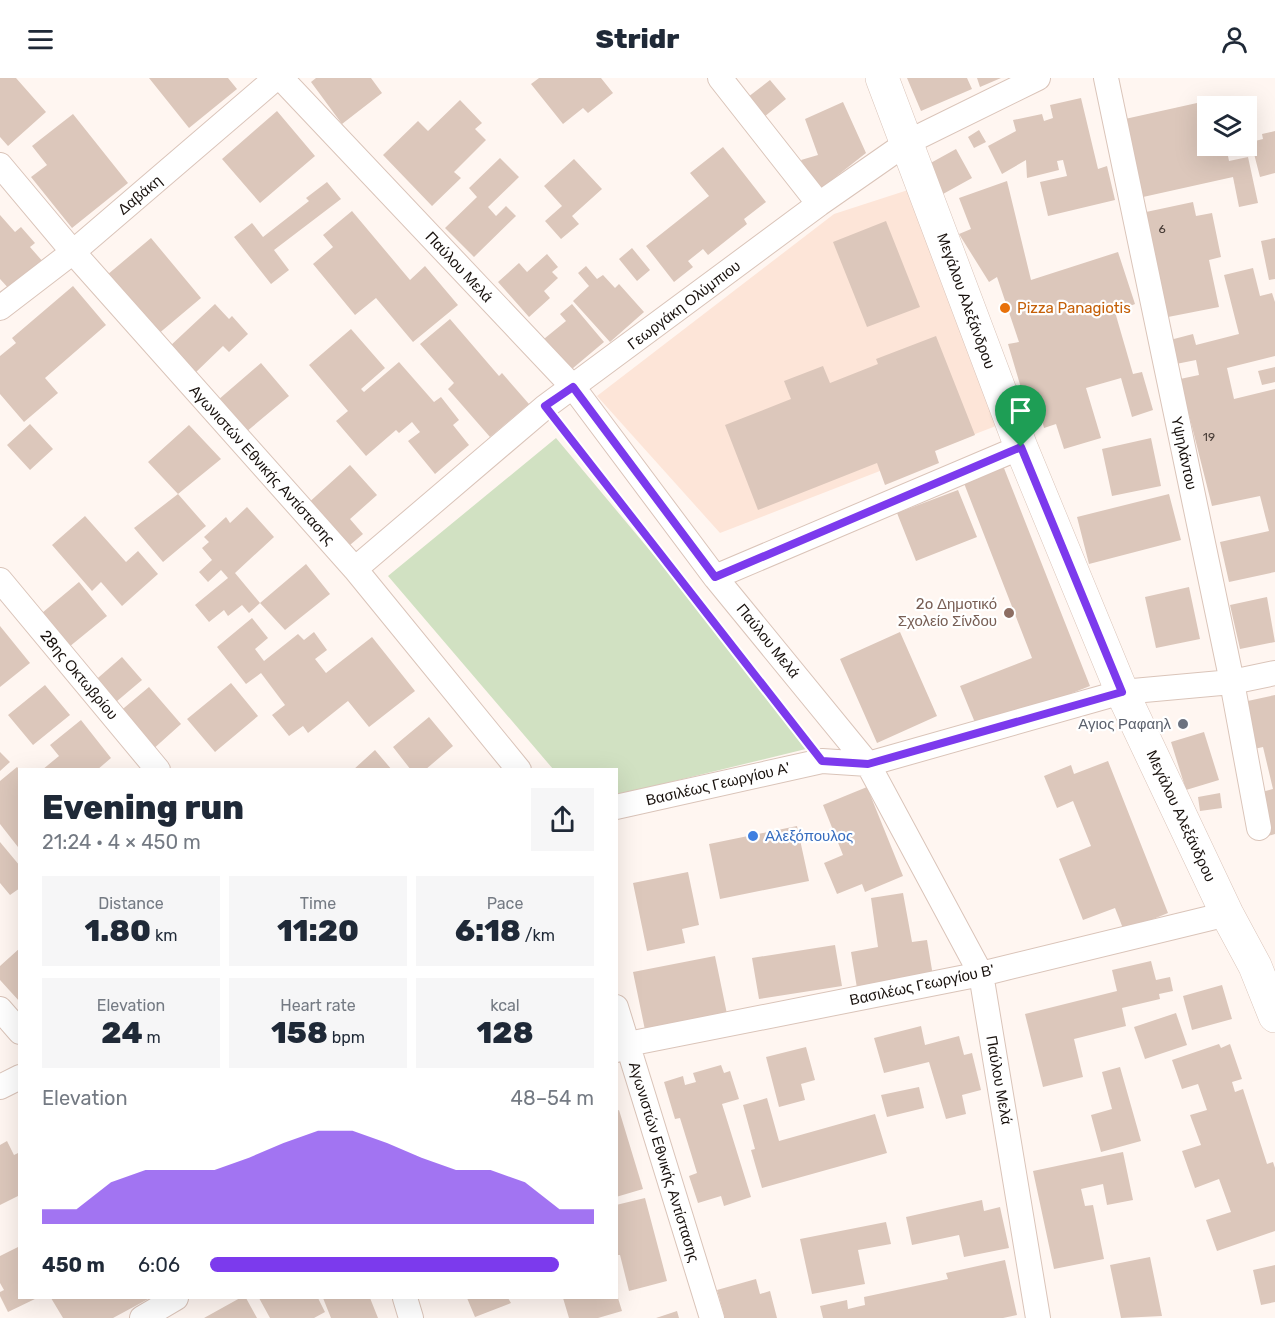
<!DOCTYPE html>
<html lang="en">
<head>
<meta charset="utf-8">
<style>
	:root { --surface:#fff; --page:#f6f6f7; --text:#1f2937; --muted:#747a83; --accent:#7c3aed }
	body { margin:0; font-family:Rubik,sans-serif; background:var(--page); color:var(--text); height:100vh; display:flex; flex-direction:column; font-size:22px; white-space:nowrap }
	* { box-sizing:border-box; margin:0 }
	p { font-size:20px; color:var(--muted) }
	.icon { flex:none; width:33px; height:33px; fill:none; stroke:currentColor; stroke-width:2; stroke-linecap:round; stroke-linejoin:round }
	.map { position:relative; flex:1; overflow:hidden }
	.details { position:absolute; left:18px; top:690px; width:600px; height:531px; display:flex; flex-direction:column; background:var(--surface); border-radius:0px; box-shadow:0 6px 24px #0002 }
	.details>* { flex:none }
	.tools { position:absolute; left:1197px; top:18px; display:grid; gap:12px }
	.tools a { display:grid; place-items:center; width:60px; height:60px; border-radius:0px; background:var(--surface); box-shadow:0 6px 24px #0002; font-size:30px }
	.pin { position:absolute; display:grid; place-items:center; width:51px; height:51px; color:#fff; margin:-62px -26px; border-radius:50% 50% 50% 0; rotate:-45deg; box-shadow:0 0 6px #0007 }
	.pin .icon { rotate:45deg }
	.round { display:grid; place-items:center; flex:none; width:63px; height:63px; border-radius:0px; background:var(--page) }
	.headline { display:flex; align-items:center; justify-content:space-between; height:102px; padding:0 24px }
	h1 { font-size:33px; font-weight:800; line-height:45px }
	.stats { display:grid; grid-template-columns:repeat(3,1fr); gap:9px; height:102px; padding:6px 24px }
	.stats div { display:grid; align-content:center; border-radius:0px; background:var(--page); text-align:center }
	.stats b { font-size:30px; font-weight:800 }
	.stats small { font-size:16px; font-weight:400 }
	.stats p { font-size:16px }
	.chart { height:168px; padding:12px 24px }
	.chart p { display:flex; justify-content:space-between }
	.chart svg { width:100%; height:108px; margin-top:6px; fill:var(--accent); opacity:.7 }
	ul { padding:0 24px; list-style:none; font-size:20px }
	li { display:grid; grid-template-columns:96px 72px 1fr; align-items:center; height:45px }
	li i { height:15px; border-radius:8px; background:var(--accent) }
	header { display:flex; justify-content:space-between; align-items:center; height:78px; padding:0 24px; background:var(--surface); font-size:27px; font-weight:800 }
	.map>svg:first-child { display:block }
</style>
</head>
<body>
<header><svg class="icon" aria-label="menu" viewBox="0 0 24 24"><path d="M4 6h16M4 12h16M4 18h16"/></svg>Stridr<svg class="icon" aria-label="person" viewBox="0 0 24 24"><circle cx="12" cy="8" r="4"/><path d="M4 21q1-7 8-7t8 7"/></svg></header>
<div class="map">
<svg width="1275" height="1240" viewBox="0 0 1275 1240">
	<rect width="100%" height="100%" fill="#fff6f1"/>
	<path fill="#fde5d8" d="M908,112L1001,346L720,455L597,318L834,136Z"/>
	<path fill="#d1e1c2" d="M556,360L814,669L617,717L616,692L553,691L388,498Z"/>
	<path fill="#dcc7bb" d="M0,0H16L46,34L8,68L0,59Z
		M149,0H228L237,11L189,50Z
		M316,0H371L382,15L342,46L311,4Z
		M539,0H601L613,15L588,35L583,30L563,46L531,6Z
		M907,0H967L972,11L921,33Z
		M977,0H1001L980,9Z
		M770,2L786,21L764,39L748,19Z
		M1081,20L1098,91L1107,88L1115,122L1048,138L1040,104L1067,98L1063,82L1057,83L1059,92L1027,100L1026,82L1002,96L988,68L1016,53L1013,42L1042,36L1044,43L1053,40L1050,27Z
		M1215,21L1217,28H1208V68H1226L1229,83L1248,79L1258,125L1239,129L1233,99L1143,119L1125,41Z
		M460,22L482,45L475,51L486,62L454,94L461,100L432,128L383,77L418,43L428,53Z
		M843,24L866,75L819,112L801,82L818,77L805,41Z
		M277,33L315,78L260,125L222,81Z
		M73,36L128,105L72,150L31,99L47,87L32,68Z
		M979,52L986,64L974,70L968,59Z
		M1275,53V95L1260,99L1251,64L1263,61L1262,56Z
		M723,69L766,124L744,141L747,146L708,177L703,171L688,183L693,189L674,204L646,168L709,118L690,95Z
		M956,71L972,100L943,116L927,87Z
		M500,80L519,99L488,129L496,138L506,128L516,138L474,179L445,150L477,119L469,110Z
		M574,81L602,111L572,138L579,146L561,161L545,143L562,128L544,108Z
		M1007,103L1031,202L1118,174L1135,226L1115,234L1133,296L1142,294L1153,332L1132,339L1121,300L1086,310L1101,360L1064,371L1056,346L1044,350L1038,327L1027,330L1008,266L1019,264L997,199L989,204L959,156L971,151L959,120Z
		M327,104L341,121L274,172L289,192L271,206L234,159L252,145L263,159L309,123L306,120Z
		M1193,124L1196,138L1212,135L1221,179L1209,182L1219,229L1168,239L1146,134Z
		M352,133L410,202L425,188L458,227L413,264L376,220L355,237L313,186L333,169L323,157Z
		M0,137L15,154L21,149L35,165L30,169L44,185L12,214L0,201Z
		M886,143L920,229L867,249L833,164Z
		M151,160L201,220L157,257L107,197Z
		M1275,160V201L1269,202L1261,163Z
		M632,170L650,192L637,203L619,181Z
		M547,176L558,189L552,194L558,200L544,213L550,220L529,239L498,204L519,185L527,194Z
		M586,188L597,201L603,197L615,210L619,206L644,234L610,264L573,223L589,208L578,195Z
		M1253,190L1260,218L1272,215L1275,224V278L1227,290L1234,321L1275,311V494L1229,504L1220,464L1269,453L1260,418L1212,428L1180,301L1199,297L1196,282L1176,286L1170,262L1193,256L1196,267L1239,256L1224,197Z
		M73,208L106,247L45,300L58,315L24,344L0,316V278L16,265L12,260Z
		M215,226L229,241L232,238L248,256L229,274L223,268L194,296L169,269Z
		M572,226L604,264L566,296L539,265L566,243L560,236Z
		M450,241L499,298L502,295L529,326L490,359L448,311L454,305L420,266Z
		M351,251L385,290L361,311L364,314L399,284L434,324L441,319L459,342L453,347L469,367L435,396L408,363L420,354L412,344L399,355L396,352L366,378L336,343L348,333L309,287Z
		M936,258L975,357L935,373L939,385L885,407L877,385L758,432L725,347L791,321L784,303L823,288L830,305L878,286L876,281Z
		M261,285L289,318L246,354L218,322Z
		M1275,289V304L1262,307L1258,293Z
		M30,346L53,371L30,392L7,367Z
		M189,347L221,381L178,416L206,448L163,484L134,450L178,416L148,384Z
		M1151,360L1161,408L1112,418L1102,371Z
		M1000,380L1090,608L978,652L960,608L1032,580L960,395Z
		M350,387L377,417L350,441L363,456L344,472L305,428Z
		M958,412L977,459L916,483L897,435Z
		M1169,416L1181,462L1089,486L1077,439Z
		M247,429L274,459L235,495L260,525L249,535L242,527L228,538L224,532L209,544L195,527L228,500L221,492L208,504L199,494L212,482L202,470L209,464L204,459L226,439L230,445Z
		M85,438L126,484L138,473L158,496L122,528L101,504L92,513L52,467Z
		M306,486L330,516L285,552L260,525Z
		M79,504L107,538L69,569L42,535Z
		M1189,509L1200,561L1156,570L1145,519Z
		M1267,519L1275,564L1240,571L1230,527Z
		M252,540L268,560L255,571L264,583L298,556L304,562L314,554L327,572L315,581L326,595L372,559L415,613L369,649L348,623L308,655L303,648L289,658L272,637L285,627L261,595L246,606L217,569Z
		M0,548L30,585L0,609Z
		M900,554L937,638L877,665L840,581Z
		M122,579L142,602L110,629L91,606Z
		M231,605L258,638L215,674L187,641Z
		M45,607L70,637L33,667L8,637Z
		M149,609L181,646L151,673L118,635Z
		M1275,617V756L1268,758L1258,715L1273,711L1263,669L1254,671L1243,624Z
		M429,639L453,668L425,692H411L393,669Z
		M81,642L111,680L97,692H42L59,678L50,667Z
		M1204,654L1219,702L1186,712L1171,664Z
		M375,672L392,692H353Z
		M0,674L10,684L0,693Z
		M1108,683L1168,835L1124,853L1115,830L1083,842L1059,781L1091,768L1073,723L1057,730L1044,698L1071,687L1074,696Z
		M17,689L20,692L18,769L0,746V703Z
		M867,709L903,798L865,814L862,806L837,816L824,785L843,777L823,727Z
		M1220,715L1222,730L1200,733L1198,719Z
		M797,748L809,803L720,821L709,766Z
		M0,764L20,788V810L10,817L0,805Z
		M688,794L699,847L682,851L685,865L647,873L633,805Z
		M903,815L912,864L927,862L933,898L857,910L851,874L878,869L871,820Z
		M835,867L842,908L759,921L752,880Z
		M20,870V924L0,902V888Z
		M715,878L727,936L645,952L633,894Z
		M1151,883L1156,902L1170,899L1173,913L1159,916L1160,921L1122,930L1126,948L1074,961L1083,999L1043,1009L1025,936L1117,913L1112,892Z
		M1222,907L1232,941L1192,952L1183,918Z
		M1176,935L1187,967L1145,981L1134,949Z
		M921,948L925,967L959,958L964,977L972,975L981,1012L962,1017L966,1036L946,1041L929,984L884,995L874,960Z
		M1219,966L1221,970L1230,966L1242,1001L1232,1004L1235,1014L1243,1011L1267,1086L1273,1084L1275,1090V1153L1217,1173L1206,1142L1231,1134L1219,1101L1195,1110L1182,1073L1201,1067L1190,1037L1207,1032L1198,1006L1182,1011L1172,982Z
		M806,969L815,1002L801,1006L805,1022L779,1029L766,979Z
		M721,987L724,995L730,993L739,1021L722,1026L751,1119L724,1128L721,1118L698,1125L689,1098L697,1095L680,1040L675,1041L664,1004L683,998L685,1007L696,1004L693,995Z
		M1120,989L1141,1063L1101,1074L1091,1037L1112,1031L1102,994Z
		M919,1009L924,1030L887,1039L881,1017Z
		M767,1020L779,1063L875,1036L887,1075L762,1110L751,1072L755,1071L743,1027Z
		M619,1032L643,1111L616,1119V1033Z
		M7,1063L14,1077L20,1074V1117L0,1127V1067Z
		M1123,1074L1133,1122L1107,1127L1103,1106L1081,1111L1085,1128L1093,1127L1104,1181L1054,1191L1033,1093Z
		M645,1120L667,1203L629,1213L620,1177H616V1127Z
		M982,1122L984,1133L1000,1129L1009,1170L964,1179L959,1157L912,1167L906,1139Z
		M886,1144L891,1166L858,1172L865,1206L812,1216L800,1161Z
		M20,1168V1220H37L8,1234L0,1218V1214L4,1212L0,1205V1178Z
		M1150,1179L1162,1238L1121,1240L1110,1187Z
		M1005,1182L1017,1237L1003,1240H823L820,1228L847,1222L848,1231L865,1227L864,1219L948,1201L946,1195Z
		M1275,1187V1224L1261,1227L1253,1192Z
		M756,1201L760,1216L770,1213L777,1240H725L717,1212Z
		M51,1220H150L113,1240H63Z
		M240,1220H246L257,1240H204Z
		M259,1220H318L325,1234L314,1240H270Z
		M323,1220H370L378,1240H331Z
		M467,1220H508L511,1225L475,1239Z
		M563,1220H618L622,1233L598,1240H569Z
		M677,1233L679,1240H656Z"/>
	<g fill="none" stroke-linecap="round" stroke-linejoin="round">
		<defs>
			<path id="street" d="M281,0L573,309L715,499L868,686L981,896L1038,1240
				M720,0L819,126
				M1106,0L1232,604L1259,750
				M0,87L73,174L355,491L519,692
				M0,230L73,174L276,0
				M355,491L545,329L819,126L908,64L1038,0
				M715,499L1021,369
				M0,502L158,692
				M616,729L822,683L868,686L1122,614L1232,604L1275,595
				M616,929L712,1240
				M0,931L20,954
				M616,972L628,966L981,896L1227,836
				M0,1009L20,999
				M405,1220L411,1240
				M142,1240L176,1220"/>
			<path id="secondary" d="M882,0L1021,369L1122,614L1227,836L1255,888L1275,938"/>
		</defs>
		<use href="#street" stroke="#dac4b9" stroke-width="26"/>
		<use href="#secondary" stroke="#dac4b9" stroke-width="34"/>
		<path stroke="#837b76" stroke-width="4" stroke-dasharray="3 3" stroke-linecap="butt" d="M559,346L807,664"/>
		<use href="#street" stroke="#fff" stroke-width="24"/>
		<use href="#secondary" stroke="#fff" stroke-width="33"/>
	</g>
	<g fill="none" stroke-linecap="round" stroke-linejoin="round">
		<defs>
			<path id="route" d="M573,309L715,499L1021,369L1122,614L868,686L822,683L545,328Z"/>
		</defs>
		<use href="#route" stroke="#fff" stroke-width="12"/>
		<use href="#route" stroke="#7c3aed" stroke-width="8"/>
	</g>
	<circle fill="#e8710a" stroke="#fff" stroke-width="2" cx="1005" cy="230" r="6"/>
	<circle fill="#8d6e63" stroke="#fff" stroke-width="2" cx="1009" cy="535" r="6"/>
	<circle fill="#6b7280" stroke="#fff" stroke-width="2" cx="1183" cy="646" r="6"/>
	<circle fill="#3f7fe0" stroke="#fff" stroke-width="2" cx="753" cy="758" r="6"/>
	<g text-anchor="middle" stroke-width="4.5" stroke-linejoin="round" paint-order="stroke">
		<g font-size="12" fill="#493e38">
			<text x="1162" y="155">6</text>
			<text x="1209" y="363">19</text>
		</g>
		<g font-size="15" fill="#18110d" stroke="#fff">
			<text transform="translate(140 117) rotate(-40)" y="5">Δαβάκη</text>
			<text transform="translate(459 189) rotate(47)" y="5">Παύλου Μελά</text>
			<text transform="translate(966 223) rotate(70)" y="5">Μεγάλου Αλεξάνδρου</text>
			<text transform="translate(684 227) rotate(-37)" y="5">Γεωργάκη Ολύμπιου</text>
			<text transform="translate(1184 375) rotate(78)" y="5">Υψηλάντου</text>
			<text transform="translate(262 387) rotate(48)" y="5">Αγωνιστών Εθνικής Αντίστασης</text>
			<text transform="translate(768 563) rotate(51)" y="5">Παύλου Μελά</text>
			<text transform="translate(79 597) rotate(50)" y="5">28ης Οκτωβρίου</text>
			<text transform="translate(718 706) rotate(-13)" y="5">Βασιλέως Γεωργίου Α'</text>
			<text transform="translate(1181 738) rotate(65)" y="5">Μεγάλου Αλεξάνδρου</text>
			<text transform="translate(922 907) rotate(-12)" y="5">Βασιλέως Γεωργίου Β'</text>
			<text transform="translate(999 1002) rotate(80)" y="5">Παύλου Μελά</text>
			<text transform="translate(664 1084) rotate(73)" y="5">Αγωνιστών Εθνικής Αντίστασης</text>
		</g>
		<g font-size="15" fill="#c56008" stroke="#fff" text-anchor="start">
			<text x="1017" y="235">Pizza Panagiotis</text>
		</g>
		<g font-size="15" fill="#785e54" stroke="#fff" text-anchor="end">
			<text x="997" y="531">2o Δημοτικό<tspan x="997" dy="17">Σχολείο Σίνδου</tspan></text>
		</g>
		<g font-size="15" fill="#5b616d" stroke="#fff" text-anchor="end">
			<text x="1171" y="651">Αγιος Ραφαηλ</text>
		</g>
		<g font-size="15" fill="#366cbe" stroke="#fff" text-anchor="start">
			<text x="765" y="763">Αλεξόπουλος</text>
		</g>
	</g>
</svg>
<div class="tools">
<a><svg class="icon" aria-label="layers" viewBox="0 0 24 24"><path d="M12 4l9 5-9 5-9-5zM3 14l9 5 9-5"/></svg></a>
</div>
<div class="pin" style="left:1021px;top:369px;background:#1e9e55"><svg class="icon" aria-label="arrive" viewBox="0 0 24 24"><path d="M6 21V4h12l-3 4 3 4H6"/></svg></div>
<section class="details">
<div class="headline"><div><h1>Evening run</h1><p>21:24 · 4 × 450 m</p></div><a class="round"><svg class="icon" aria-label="share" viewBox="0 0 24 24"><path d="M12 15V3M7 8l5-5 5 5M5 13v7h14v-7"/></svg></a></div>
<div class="stats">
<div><p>Distance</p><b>1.80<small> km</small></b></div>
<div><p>Time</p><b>11:20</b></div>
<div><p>Pace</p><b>6:18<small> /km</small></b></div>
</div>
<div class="stats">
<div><p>Elevation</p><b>24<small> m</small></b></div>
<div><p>Heart rate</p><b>158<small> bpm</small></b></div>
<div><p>kcal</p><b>128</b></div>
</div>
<div class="chart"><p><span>Elevation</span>48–54 m</p>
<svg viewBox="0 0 160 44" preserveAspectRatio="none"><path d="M0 44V38L10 38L20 27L30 22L40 22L50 22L60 17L70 11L80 6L90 6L100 11L110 17L120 22L130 22L140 27L150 38L160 38V44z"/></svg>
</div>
<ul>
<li><b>450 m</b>6:06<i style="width:91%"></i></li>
</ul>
</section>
</div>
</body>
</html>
